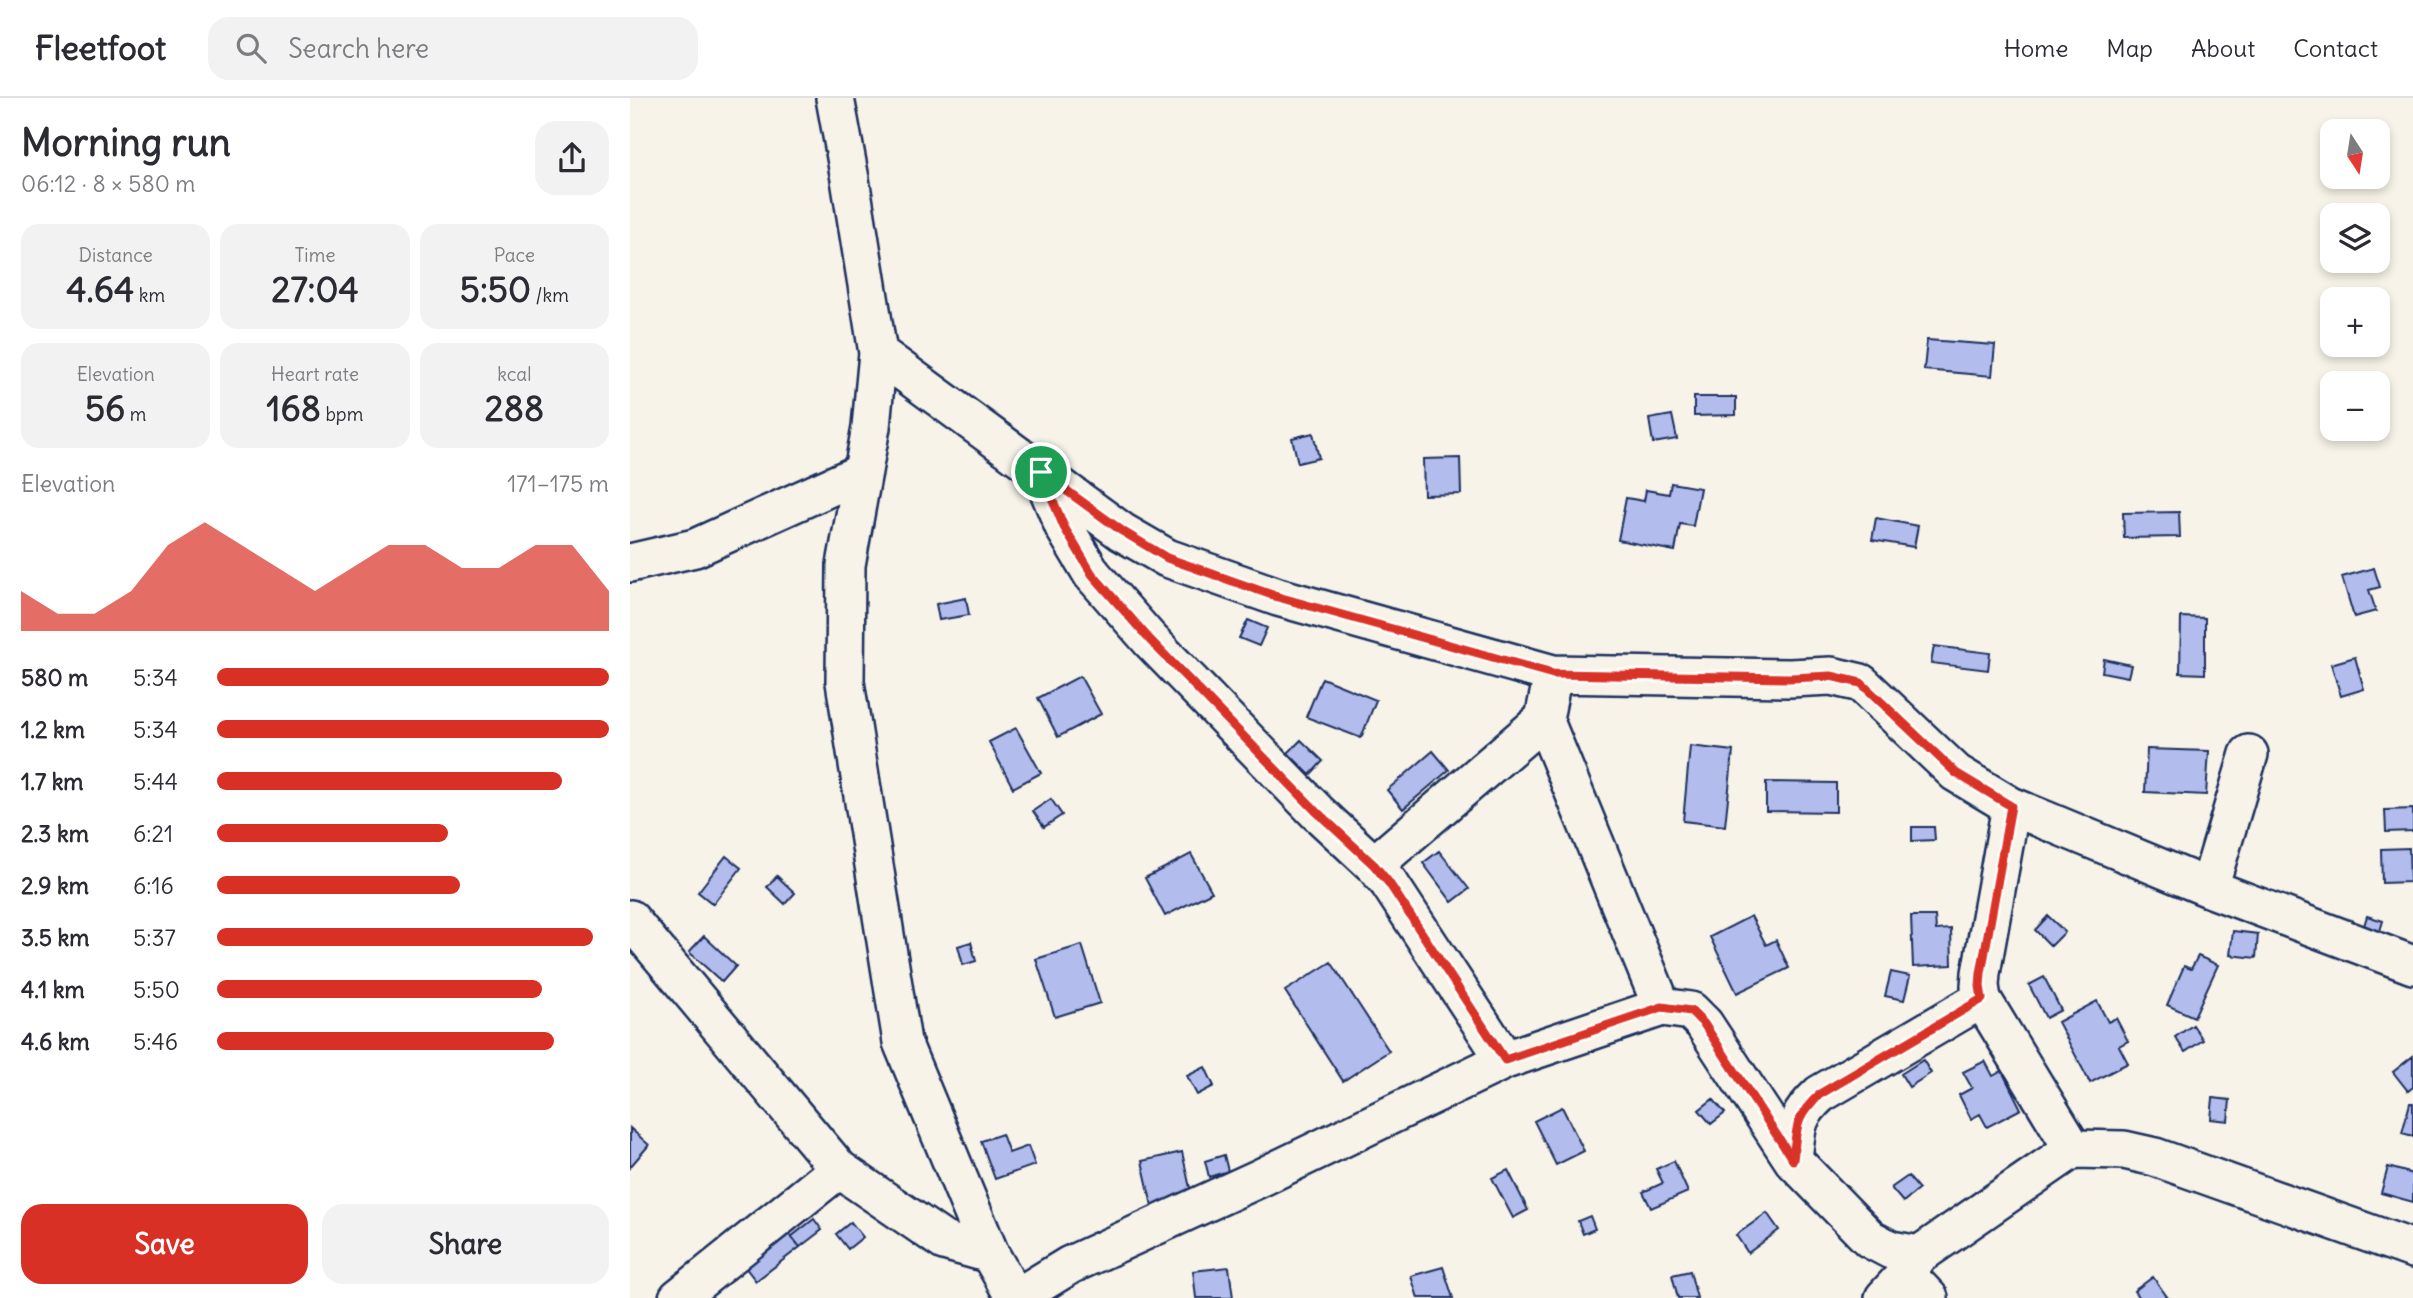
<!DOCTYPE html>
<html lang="en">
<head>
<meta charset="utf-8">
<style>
	:root { --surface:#fff; --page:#f2f2f3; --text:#2b2b33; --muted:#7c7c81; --line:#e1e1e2; --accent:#d93025 }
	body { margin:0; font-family:Delius,sans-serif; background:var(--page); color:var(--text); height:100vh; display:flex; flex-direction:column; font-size:26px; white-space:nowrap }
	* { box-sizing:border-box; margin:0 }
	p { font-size:23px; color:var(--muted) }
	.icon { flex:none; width:38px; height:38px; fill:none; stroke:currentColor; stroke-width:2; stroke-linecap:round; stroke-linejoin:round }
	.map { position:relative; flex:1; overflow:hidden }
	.drawer { display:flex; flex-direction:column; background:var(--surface); width:630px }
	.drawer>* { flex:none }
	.needle { width:46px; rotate:168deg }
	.controls { position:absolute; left:1690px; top:21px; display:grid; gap:14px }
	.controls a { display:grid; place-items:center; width:70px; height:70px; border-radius:14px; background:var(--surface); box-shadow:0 4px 10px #0003; font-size:35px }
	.pin { position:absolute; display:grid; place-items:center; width:60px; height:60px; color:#fff; margin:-30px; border:4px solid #fff; border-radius:50%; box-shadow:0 2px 7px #0007 }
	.round { display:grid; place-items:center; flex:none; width:74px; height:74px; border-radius:21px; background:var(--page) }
	.head { display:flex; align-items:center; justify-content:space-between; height:119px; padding:0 21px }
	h1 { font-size:38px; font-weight:800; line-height:52px }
	.metrics { display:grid; grid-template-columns:repeat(3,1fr); gap:10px; height:119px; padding:7px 21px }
	.metrics div { display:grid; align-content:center; border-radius:18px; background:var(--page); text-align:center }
	.metrics b { font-size:35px; font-weight:800 }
	.metrics small { font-size:19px; font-weight:400 }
	.metrics p { font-size:19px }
	.chart { height:196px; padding:14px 21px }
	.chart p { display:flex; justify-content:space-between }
	.chart svg { width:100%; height:126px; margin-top:7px; fill:var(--accent); opacity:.7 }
	.cta { display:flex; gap:14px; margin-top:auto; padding:14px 21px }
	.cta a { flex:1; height:80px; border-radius:21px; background:var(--accent); color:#fff; font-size:28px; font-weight:800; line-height:80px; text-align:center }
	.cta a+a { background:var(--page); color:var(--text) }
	ul { padding:0 21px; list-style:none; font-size:23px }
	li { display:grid; grid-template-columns:112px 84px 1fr; align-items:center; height:52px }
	li i { height:18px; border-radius:9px; background:var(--accent) }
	header { display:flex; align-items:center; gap:42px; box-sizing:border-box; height:98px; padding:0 35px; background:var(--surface); border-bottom:2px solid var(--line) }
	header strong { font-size:33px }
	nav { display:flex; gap:38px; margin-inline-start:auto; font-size:24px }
	.search { width:490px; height:63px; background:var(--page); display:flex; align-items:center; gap:18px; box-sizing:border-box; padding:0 24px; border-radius:21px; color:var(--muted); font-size:26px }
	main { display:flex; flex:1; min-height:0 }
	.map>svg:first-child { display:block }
</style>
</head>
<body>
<header>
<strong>Fleetfoot</strong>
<div class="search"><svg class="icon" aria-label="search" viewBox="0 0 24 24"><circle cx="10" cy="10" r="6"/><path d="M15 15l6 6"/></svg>Search here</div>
<nav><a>Home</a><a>Map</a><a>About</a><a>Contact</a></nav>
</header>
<main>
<section class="drawer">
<div class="head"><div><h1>Morning run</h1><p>06:12 · 8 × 580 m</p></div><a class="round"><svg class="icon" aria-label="share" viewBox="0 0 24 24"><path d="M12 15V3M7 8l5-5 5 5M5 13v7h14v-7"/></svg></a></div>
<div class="metrics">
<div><p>Distance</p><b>4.64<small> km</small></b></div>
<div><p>Time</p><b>27:04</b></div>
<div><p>Pace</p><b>5:50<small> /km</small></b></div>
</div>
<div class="metrics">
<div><p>Elevation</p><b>56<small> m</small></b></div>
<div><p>Heart rate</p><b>168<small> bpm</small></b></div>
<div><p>kcal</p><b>288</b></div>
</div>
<div class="chart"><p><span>Elevation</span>171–175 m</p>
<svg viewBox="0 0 160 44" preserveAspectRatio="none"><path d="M0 44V30L10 38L20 38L30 30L40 14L50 6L60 14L70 22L80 30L90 22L100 14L110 14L120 22L130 22L140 14L150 14L160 30V44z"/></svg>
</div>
<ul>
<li><b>580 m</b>5:34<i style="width:100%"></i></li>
<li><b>1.2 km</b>5:34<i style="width:100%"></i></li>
<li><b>1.7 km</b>5:44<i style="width:88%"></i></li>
<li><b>2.3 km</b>6:21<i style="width:59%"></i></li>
<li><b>2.9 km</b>6:16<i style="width:62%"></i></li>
<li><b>3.5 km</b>5:37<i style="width:96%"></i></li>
<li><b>4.1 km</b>5:50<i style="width:83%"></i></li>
<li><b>4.6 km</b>5:46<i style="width:86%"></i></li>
</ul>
<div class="cta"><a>Save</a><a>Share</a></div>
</section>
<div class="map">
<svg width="1783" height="1200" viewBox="0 0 1783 1200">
	<rect width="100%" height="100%" fill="#f7f3e8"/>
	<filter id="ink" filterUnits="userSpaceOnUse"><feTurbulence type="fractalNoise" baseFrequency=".0143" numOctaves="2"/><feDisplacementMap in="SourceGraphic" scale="14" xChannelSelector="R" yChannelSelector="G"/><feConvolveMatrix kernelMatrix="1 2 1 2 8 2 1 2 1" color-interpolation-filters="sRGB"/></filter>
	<g filter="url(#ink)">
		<path fill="#b2bced" stroke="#1b2f5e" stroke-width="2" d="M1297,242L1365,247L1362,278L1294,272Z
			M1064,299H1106V317L1064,318Z
			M1042,317L1047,341L1023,345L1019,321Z
			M683,335L689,360L668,365L662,340Z
			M830,360L831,396L794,397L793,361Z
			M1041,385L1070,390L1063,428L1050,426L1045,453L988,442L996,400L1014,403L1016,392L1039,396Z
			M1549,414L1550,439L1494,440L1493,415Z
			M1246,420L1288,428L1284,449L1242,442Z
			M1744,470L1750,489L1739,492L1746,513L1724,519L1712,479Z
			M336,500L339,517L309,522L306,506Z
			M1551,519L1575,520V576L1550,575Z
			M618,522L637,530L629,548L609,540Z
			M1304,548L1360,555L1358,572L1301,565Z
			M1725,559L1734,591L1711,598L1701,566Z
			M1474,561L1501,567L1498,579L1472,574Z
			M450,578L471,616L428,639L408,600Z
			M692,580L746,602L731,640L676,619Z
			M386,630L411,675L383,690L359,644Z
			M671,642L693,663L680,677L658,655Z
			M1060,648L1103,653L1095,728L1053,723Z
			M1517,651L1579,653L1576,697L1515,694Z
			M803,653L819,672L773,711L757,692Z
			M1136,684L1206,685V714L1136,713Z
			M421,701L432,717L414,729L403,713Z
			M1783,711V733L1756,734L1755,712Z
			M1282,729H1304L1305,742L1282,743Z
			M1779,750L1780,784L1752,785L1751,751Z
			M809,753L839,791L822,804L793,765Z
			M561,756L582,794L535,818L515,780Z
			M96,758L111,770L83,806L68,794Z
			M147,778L165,795L155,806L137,789Z
			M1121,818L1136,847L1146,842L1159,870L1107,895L1080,839Z
			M1281,818H1305L1306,832L1321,831L1322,867L1283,869Z
			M1418,818L1435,834L1421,848L1405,832Z
			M1737,818L1753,823L1749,836L1733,831Z
			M1603,833L1628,836L1626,860L1600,857Z
			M74,838L106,868L92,884L59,854Z
			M341,844L346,863L333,867L328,848Z
			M452,847L470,905L425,919L406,861Z
			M1568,858L1588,867L1564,919L1537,907L1554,868L1561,871Z
			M701,864L759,953L713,983L655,893Z
			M1261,874L1280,878L1274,902L1255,898Z
			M1414,879L1431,912L1416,920L1399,887Z
			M1467,903L1478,924L1486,920L1498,943L1489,948L1498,965L1460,985L1428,924Z
			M1563,927L1573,942L1555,954L1545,939Z
			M1783,958V989L1778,993L1763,974Z
			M1293,962L1301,975L1279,989L1271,976Z
			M1355,963L1363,978L1372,973L1391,1011L1357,1029L1350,1016L1341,1021L1329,997L1342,990L1333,974Z
			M575,969L584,988L567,997L557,978Z
			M1583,1000L1600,1002L1598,1023L1581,1021Z
			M1083,1001L1095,1015L1081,1026L1069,1012Z
			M1780,1005H1783V1038L1772,1035Z
			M932,1009L954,1053L926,1067L904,1023Z
			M0,1030L19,1047L0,1069Z
			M372,1036L379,1055L398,1048L405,1067L365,1081L351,1043Z
			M552,1054L562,1099L522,1108L512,1063Z
			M594,1057L598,1073L579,1079L575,1063Z
			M1044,1063L1058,1094L1021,1110L1013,1094L1033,1085L1026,1071Z
			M1758,1069L1783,1076V1104L1751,1095Z
			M878,1072L898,1112L883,1120L862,1080Z
			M1278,1078L1289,1091L1273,1104L1261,1090Z
			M1137,1115L1149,1132L1118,1155L1106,1137Z
			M960,1118L965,1131L953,1136L948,1123Z
			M184,1121L192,1132L170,1149L161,1139Z
			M221,1124L233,1139L218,1151L206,1136Z
			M159,1135L170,1149L126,1183L115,1169Z
			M599,1169L603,1200H566L563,1173Z
			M813,1169L823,1200H788L781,1178Z
			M1060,1173L1067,1200H1048L1042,1177Z
			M1523,1179L1538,1200H1509L1504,1193Z"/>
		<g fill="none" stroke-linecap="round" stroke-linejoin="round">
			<defs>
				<path id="minor" d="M205,0L220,81L248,255L241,329L216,467L215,584L272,944L360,1156L385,1200
					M248,255L492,434L537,460L648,499L923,576L1160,580L1201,578L1231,585L1326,675L1381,708L1579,790L1783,867
					M411,374L434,429L462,476L520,542L687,714L744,767L759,785L875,962
					M0,465L65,450L233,374
					M923,576L914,621L1032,909
					M1381,708L1351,875L1350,888L1352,901L1443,1051
					M744,767L914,621
					M1579,790L1619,656
					M0,821L209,1071L314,1143L360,1156
					M1163,1062C1167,1029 1164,1020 1190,996L1352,901
					M1276,1176L1299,1200
					M48,1200L209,1071
					M386,1200L440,1167L630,1080L875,962L1032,909L1061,913L1074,926L1163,1062L1240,1141L1261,1152L1289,1157
					M1254,1200L1276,1176L1289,1157L1443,1051L1494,1052L1525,1059L1783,1151"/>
			</defs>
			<use href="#minor" stroke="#1b2f5e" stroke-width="42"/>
			<use href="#minor" stroke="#f7f3e8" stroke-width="37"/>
		</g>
	</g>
	<g fill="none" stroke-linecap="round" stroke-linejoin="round" filter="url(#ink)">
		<defs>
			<path id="route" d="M411,374L492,433L537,460L648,499L923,576L1160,580L1201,578L1231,585L1326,675L1381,708L1351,875L1350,888L1352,901L1190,996C1164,1020 1167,1029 1163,1062L1074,926L1061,913L1032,909L875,962L759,785L744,767L687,714L520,542L462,476L434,429Z"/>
		</defs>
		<use href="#route" stroke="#fff" stroke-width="14"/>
		<use href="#route" stroke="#d93025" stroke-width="9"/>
	</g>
</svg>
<div class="controls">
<a><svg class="needle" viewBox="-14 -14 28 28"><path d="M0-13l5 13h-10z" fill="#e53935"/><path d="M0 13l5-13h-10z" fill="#7c7c81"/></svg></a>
<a><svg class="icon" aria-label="layers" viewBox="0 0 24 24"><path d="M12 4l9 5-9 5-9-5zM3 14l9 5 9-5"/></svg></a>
<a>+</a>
<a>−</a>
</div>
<div class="pin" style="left:411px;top:374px;background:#1e9e55"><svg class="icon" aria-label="arrive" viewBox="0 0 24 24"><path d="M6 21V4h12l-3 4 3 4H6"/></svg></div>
</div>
</main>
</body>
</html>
